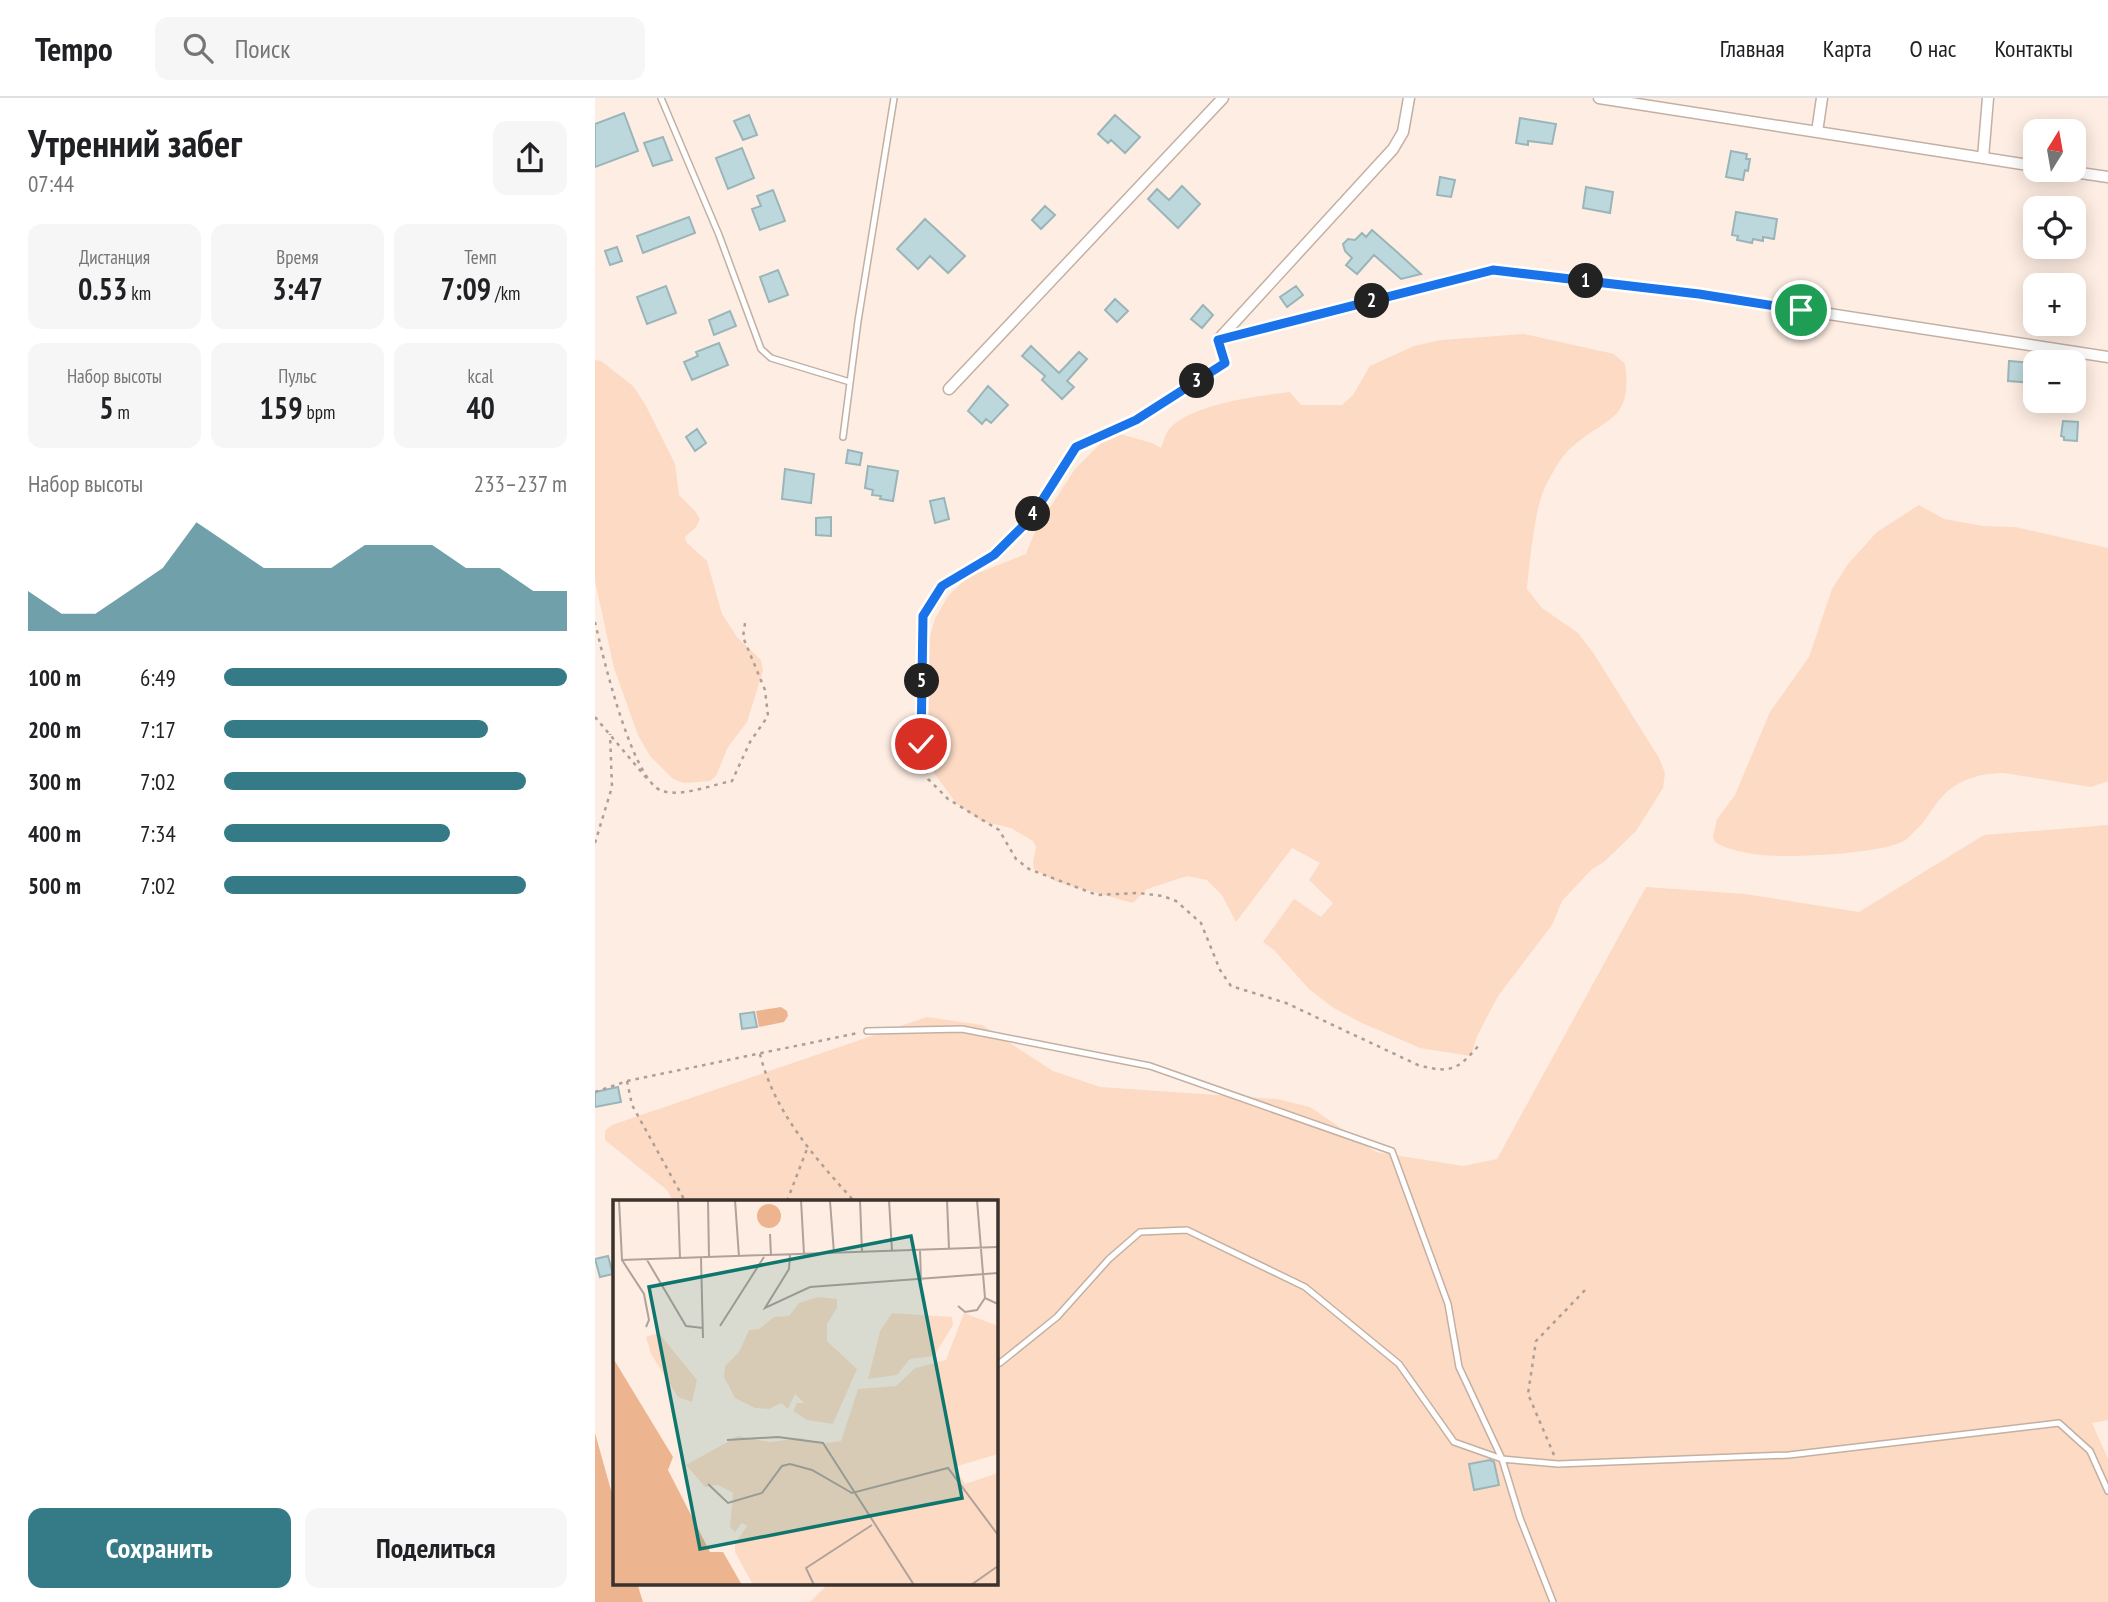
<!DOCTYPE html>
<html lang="ru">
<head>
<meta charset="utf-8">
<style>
	:root { --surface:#fff; --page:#f6f6f6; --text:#202124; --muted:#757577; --line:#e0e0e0; --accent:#347a87 }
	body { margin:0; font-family:"PT Sans Narrow",sans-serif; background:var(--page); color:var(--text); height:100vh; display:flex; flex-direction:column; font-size:26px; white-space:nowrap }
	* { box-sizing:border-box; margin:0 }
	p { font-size:23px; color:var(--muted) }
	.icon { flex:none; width:38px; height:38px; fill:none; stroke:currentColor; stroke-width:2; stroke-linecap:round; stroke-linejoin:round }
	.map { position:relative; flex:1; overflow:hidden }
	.sheet { display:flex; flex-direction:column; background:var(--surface); width:595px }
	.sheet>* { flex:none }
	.needle { width:46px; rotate:11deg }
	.buttons { position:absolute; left:1428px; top:21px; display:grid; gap:14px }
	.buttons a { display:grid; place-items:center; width:63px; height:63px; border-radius:14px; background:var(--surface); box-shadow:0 4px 18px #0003; font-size:35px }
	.pin { position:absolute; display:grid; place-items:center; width:60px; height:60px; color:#fff; margin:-30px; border:4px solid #fff; border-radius:50%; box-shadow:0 2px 7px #0007 }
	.km { position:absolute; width:35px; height:35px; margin:-18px; border-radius:50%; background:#222; color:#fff; font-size:19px; line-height:35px; text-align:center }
	.round { display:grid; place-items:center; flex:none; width:74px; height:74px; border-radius:14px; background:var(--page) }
	.headline { display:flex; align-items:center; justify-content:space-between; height:119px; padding:0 28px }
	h1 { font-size:38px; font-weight:700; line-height:52px }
	.metrics { display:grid; grid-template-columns:repeat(3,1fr); gap:10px; height:119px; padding:7px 28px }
	.metrics div { display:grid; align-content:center; border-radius:14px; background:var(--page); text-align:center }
	.metrics b { font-size:30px; font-weight:700 }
	.metrics small { font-size:19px; font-weight:400 }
	.metrics p { font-size:19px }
	.chart { height:196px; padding:14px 28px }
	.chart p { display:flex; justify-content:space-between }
	.chart svg { width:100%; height:126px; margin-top:7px; fill:var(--accent); opacity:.7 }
	.action { display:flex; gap:14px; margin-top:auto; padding:14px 28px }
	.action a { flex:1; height:80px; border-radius:14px; background:var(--accent); color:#fff; font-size:28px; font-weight:700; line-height:80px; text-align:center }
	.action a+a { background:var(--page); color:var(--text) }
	ul { padding:0 28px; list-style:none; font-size:23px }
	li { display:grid; grid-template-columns:112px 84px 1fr; align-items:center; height:52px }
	li i { height:18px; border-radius:9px; background:var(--accent) }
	header { display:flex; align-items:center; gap:42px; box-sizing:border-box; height:98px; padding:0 35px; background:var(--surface); border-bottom:2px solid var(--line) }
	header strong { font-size:33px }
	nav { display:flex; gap:38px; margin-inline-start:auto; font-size:24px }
	.search { width:490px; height:63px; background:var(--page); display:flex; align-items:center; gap:18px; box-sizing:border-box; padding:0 24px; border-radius:14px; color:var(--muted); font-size:26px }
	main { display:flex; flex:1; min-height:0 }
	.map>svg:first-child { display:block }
</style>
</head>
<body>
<header>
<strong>Tempo</strong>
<div class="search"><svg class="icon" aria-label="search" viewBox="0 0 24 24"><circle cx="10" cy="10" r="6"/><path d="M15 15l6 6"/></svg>Поиск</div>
<nav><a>Главная</a><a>Карта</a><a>О нас</a><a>Контакты</a></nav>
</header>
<main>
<section class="sheet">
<div class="headline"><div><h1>Утренний забег</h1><p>07:44</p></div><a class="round"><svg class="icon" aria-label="share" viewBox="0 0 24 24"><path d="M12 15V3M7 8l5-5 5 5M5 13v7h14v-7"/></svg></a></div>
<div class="metrics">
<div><p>Дистанция</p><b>0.53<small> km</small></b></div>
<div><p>Время</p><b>3:47</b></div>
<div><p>Темп</p><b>7:09<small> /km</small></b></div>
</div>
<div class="metrics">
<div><p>Набор высоты</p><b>5<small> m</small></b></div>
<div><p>Пульс</p><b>159<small> bpm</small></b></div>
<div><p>kcal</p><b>40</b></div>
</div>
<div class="chart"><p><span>Набор высоты</span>233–237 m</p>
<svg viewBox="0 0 160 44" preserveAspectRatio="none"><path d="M0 44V30L10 38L20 38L30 30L40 22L50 6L60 14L70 22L80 22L90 22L100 14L110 14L120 14L130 22L140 22L150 30L160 30V44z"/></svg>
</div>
<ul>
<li><b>100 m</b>6:49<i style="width:100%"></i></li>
<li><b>200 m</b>7:17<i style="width:77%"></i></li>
<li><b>300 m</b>7:02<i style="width:88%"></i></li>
<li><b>400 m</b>7:34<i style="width:66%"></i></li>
<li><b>500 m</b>7:02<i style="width:88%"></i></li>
</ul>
<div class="action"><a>Сохранить</a><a>Поделиться</a></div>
</section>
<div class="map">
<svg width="1513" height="1504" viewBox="0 0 1513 1504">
	<rect width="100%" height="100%" fill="#feede2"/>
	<path fill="#fcdac4" d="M929,236L1019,256L1030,266C1038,323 1012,318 977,349C965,359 957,376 950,389C940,409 934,468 932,491L947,510L983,535L999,556L1064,660L1070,675L1068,690L1041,733L1010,763L996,772L967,803L957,827L903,898L882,938L876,958L825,950L767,925L737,909L714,891L679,852L668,844L699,801L726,819L738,805L714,782L725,765L697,750L641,824L627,797L612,782L592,778L552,791L538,805L462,784L439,771L438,765L441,749L438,743L416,730L386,723L361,705L339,675L333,657L336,624L326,604L323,579L340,521L353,498L373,479L431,456L441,431L480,371L508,343L521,335L557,345L566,350C569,344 570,335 575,330C598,306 662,298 695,294L706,307H747L758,297L775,268L819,248L846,242Z
		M0,262L6,263L38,288L50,306L80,366L84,397L100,413L105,421L101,429L90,439L91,444L112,463L127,516L142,539L166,562L168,573L152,624L133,649L121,678L115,683L89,685L78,681L55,658L43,637L19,570L0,483Z
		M1324,407L1349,421L1388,428L1420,429L1513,450V683L1496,689L1409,675C1386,675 1363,681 1347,699C1338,708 1333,720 1324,729C1319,733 1314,740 1309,743C1285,756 1195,760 1166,757C1151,755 1132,752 1120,744L1118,739L1122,721L1140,697L1175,614L1214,559L1237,491L1253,466L1282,434Z
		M1513,727V1322L1497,1325L1513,1361V1504H215L234,1485H401V1103H78L72,1092L10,1042V1033L17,1027L332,919L387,927L458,973L505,989L682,1001L715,1009L781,1054L868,1068L902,1061L1051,789L1150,796L1264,814L1389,737Z"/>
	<path fill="#ecb590" d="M186,909L192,913L193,918L189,924L164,929L161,913Z
		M0,1335L19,1403V1485H42L48,1504H0Z"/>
	<path fill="#bdd8dd" stroke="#9ab5ba" stroke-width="2" d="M29,15L43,53L0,69V26Z
		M154,17L162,37L148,42L139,23Z
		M520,17L545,39L530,55L516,42L513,45L503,36Z
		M925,20L961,26L957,46L933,43V47L921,45Z
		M68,39L77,62L58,68L49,45Z
		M147,50L159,80L133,91L121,60Z
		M1136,53L1152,56L1151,61H1155L1153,73L1150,72L1148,82L1131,79Z
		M845,79L860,82L856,99L842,97Z
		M587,88L605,106L583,130L553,101L562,91L574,102Z
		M991,89L1018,94L1015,115L988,110Z
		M178,92L190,123L165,132L157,111L166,108L162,98Z
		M450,108L460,117L446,131L437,122Z
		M1141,114L1182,121L1179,141L1168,139V143L1158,141L1157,145L1142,142L1143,138L1137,137Z
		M94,119L100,135L48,155L42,138Z
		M330,121L370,158L353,175L335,158L323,171L302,151Z
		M777,132L802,154L826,176L806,181L779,157L762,176L751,167L757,160L750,153L748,146L753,141L760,142L767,135L771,139Z
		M22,149L27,163L15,167L10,153Z
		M183,172L193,197L174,204L165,179Z
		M71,188L81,215L52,226L42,199Z
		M701,188L708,197L692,209L685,199Z
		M520,201L533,213L522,224L510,212Z
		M608,207L618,217L607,230L596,221Z
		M135,213L141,228L119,237L114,222Z
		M124,245L133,267L97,282L89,264L103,258L101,254Z
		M436,248L464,275L484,254L492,261L472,283L479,289L467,301L447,282L450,278L427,258Z
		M1414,263L1440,265V285L1413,283Z
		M393,288L413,307L396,325L391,321L387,326L373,313Z
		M1468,323L1483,324L1482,343L1469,342V339L1466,338Z
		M102,331L111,345L100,353L91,339Z
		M253,352L267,355L265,367L251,365Z
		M273,368L303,373L298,403L285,401L286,398L277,397L278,392L270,390Z
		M190,371L219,376L216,405L187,401Z
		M349,400L354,421L340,425L335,403Z
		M236,419V438L221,437V420Z
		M159,914L162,929L147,931L145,916Z
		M23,989L26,1004L0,1009V994Z
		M13,1158L18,1176L5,1179L0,1161Z
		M895,1362L899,1364L904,1387L879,1392L874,1366Z"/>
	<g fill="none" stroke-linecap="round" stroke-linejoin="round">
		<defs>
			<path id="service" d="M66,0L124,137L166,251L176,260L255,284
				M248,339L263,223L299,0
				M272,933L367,931L555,968L797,1053L853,1206L864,1269L907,1361L925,1420L958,1504
				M401,1266L405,1265L462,1219L514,1161L545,1134L592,1132L710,1189L804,1266L859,1344L907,1361L963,1366L1194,1357L1464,1325L1495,1353L1513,1393"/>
			<path id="minor" d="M814,0L808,34L798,51L623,242L898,172L1104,196L1513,259
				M1004,0L1440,68
				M1222,34L1227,0
				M1388,60L1393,0
				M1465,72L1513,79
				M354,291L628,0"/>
		</defs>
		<use href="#service" stroke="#c4b0a3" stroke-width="8"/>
		<use href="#minor" stroke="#c4b0a3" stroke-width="13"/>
		<path stroke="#ad9f97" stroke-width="2.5" stroke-dasharray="3.5 5" stroke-linecap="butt" d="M627,255L630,265L541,322L481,349L436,420L399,457L347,488L328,518L326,646L333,681L353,701L404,732L421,761L434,771L502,797L543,795L568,798L581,803L606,825L625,872L636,888L691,905L823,967C855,976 863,972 884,947
			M0,524C7,555 37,683 67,693C88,699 116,687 137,683L155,644L173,618L170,592L148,539L150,525
			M0,619L54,683
			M0,745L17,689L15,636
			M165,956C179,1014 220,1060 259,1103
			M32,983L37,1007L90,1103
			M0,994L32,983L263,935
			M192,1103L212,1051
			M959,1357L933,1296L941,1243L993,1189"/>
		<use href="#service" stroke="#fff" stroke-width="5"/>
		<use href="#minor" stroke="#fff" stroke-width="10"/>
	</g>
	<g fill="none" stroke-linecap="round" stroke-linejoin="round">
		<defs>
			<path id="route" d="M326,646L328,518L347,488L399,457L436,420L481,349L541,322L630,265L623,242L898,172L1104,196L1206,212"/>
		</defs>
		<use href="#route" stroke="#fff" stroke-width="14"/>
		<use href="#route" stroke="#1a73e8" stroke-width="9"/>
	</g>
	<g transform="translate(18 1102)">
		<rect width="385" height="385" fill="#feede2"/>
		<path d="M205,97L224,99V108L214,124V141L244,169L220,224L194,220L180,211L184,203H191L182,194L175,209L168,203L156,209L142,208L122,198L111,177L112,166L126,152L136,130L146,129L161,117L176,116L186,103ZM279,113L339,117L340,125L321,156L297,159L284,175L255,179L267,131ZM351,113L385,126V254L341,267L352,284L385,273V385H140L122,352V344L134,326L129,323L122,332L117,327L120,293L105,285L92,287L73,265L125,236L157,242L188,238L207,244L228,241L245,189L283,186L302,168L333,160ZM46,133L84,180L79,202L65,197L38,154L33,137Z" fill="#fcdac4"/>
		<path d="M144 16a12 12 0 1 1 24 0a12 12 0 1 1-24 0ZM0,158L60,257L55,270L97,352H110L129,385H0Z" fill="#ecb590"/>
		<path fill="none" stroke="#b0a29a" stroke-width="2" d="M6,0L9,60L385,47M65,0L67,59M95,0L96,58M122,0L126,57M188,0L191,54M247,0L249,52M276,0L279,51M334,0L336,49M364,0L372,98M217,1L221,53M157,34L158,56M307,50L308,81M177,55L176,69L152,108L197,87L385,73M88,58L90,138M9,60L31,94L36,120L33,127M34,60L73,126L90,128M345,106L352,112L364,110L372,98L385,104M107,126L151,57M114,240L165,237L210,243L301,385M95,284L115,303L149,293L169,266L177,264L199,270L239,293L335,268L385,335M201,385L193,368L259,325M358,385L385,366"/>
		<path fill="#0f766e" fill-opacity="0.15" stroke="#0f766e" stroke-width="3.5" d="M298,36L349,298L87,349L36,87Z"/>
		<rect width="385" height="385" fill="none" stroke="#3a322d" stroke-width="3.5"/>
	</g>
</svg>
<div class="buttons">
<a><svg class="needle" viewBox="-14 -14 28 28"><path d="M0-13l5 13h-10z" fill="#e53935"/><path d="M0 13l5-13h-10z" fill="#757577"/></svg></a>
<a><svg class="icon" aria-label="locate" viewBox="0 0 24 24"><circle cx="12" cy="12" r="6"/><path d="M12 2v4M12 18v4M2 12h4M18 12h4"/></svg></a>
<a>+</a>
<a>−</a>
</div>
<div class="pin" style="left:1206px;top:212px;background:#1e9e55"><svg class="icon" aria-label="arrive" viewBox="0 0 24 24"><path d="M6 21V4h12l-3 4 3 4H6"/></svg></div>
<div class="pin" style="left:326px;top:646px;background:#d93025"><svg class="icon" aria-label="check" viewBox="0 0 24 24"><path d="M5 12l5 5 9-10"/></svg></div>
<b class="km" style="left:991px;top:183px">1</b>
<b class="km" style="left:777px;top:203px">2</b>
<b class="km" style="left:602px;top:283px">3</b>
<b class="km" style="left:438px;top:416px">4</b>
<b class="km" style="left:327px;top:583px">5</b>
</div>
</main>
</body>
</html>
